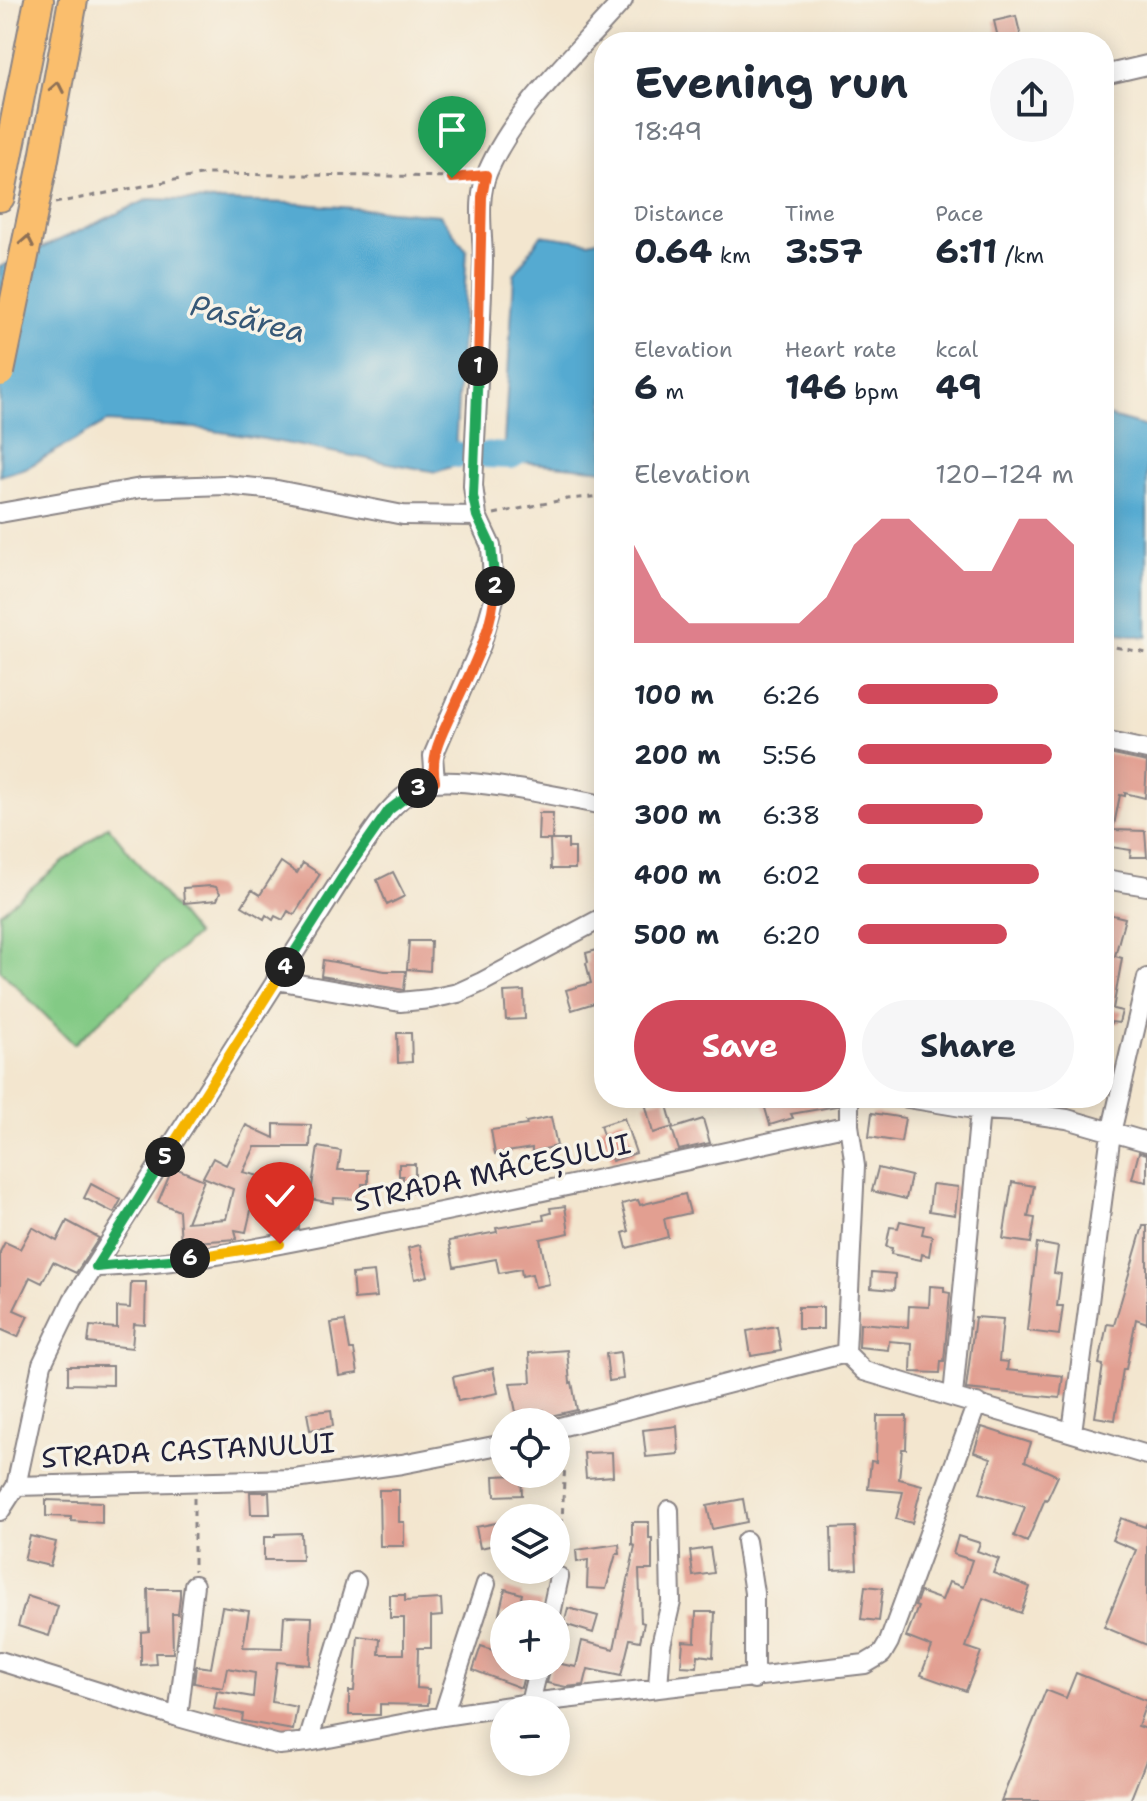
<!DOCTYPE html>
<html lang="en">
<head>
<meta charset="utf-8">
<style>
	:root { --surface:#fff; --page:#f6f6f7; --text:#1f2937; --muted:#747a83; --accent:#d1495b }
	body { margin:0; font-family:"Shantell Sans",sans-serif; background:var(--page); color:var(--text); height:100vh; display:flex; flex-direction:column; font-size:30px; white-space:nowrap }
	* { box-sizing:border-box; margin:0 }
	p { font-size:26px; color:var(--muted) }
	.icon { flex:none; width:44px; height:44px; fill:none; stroke:currentColor; stroke-width:2; stroke-linecap:round; stroke-linejoin:round }
	.map { position:relative; flex:1; overflow:hidden }
	.drawer { position:absolute; left:594px; top:32px; width:520px; height:1076px; display:flex; flex-direction:column; background:var(--surface); border-radius:32px; box-shadow:0 4px 20px #0003 }
	.drawer>* { flex:none }
	.buttons { position:absolute; left:490px; top:1408px; display:grid; gap:16px }
	.buttons a { display:grid; place-items:center; width:80px; height:80px; border-radius:50%; background:var(--surface); box-shadow:0 4px 20px #0003; font-size:40px }
	.pin { position:absolute; display:grid; place-items:center; width:68px; height:68px; color:#fff; margin:-82px -34px; border-radius:50% 50% 50% 0; rotate:-45deg; box-shadow:0 0 8px #0007 }
	.pin .icon { rotate:45deg }
	.km { position:absolute; width:40px; height:40px; margin:-20px; border-radius:50%; background:#222; color:#fff; font-size:22px; line-height:40px; text-align:center }
	.round { display:grid; place-items:center; flex:none; width:84px; height:84px; border-radius:42px; background:var(--page) }
	.overview { display:flex; align-items:center; justify-content:space-between; height:136px; padding:0 40px }
	h1 { font-size:44px; font-weight:700; line-height:60px }
	.figures { display:grid; grid-template-columns:repeat(3,1fr); gap:12px; height:136px; padding:8px 40px }
	.figures div { display:grid; align-content:center }
	.figures b { font-size:34px; font-weight:700 }
	.figures small { font-size:22px; font-weight:400 }
	.figures p { font-size:22px }
	.chart { height:224px; padding:16px 40px }
	.chart p { display:flex; justify-content:space-between }
	.chart svg { width:100%; height:144px; margin-top:8px; fill:var(--accent); opacity:.7 }
	.action { display:flex; gap:16px; margin-top:auto; padding:16px 40px }
	.action a { flex:1; height:92px; border-radius:48px; background:var(--accent); color:#fff; font-size:32px; font-weight:700; line-height:92px; text-align:center }
	.action a+a { background:var(--page); color:var(--text) }
	ul { padding:0 40px; list-style:none; font-size:26px }
	li { display:grid; grid-template-columns:128px 96px 1fr; align-items:center; height:60px }
	li i { height:20px; border-radius:10px; background:var(--accent) }
	.map>svg:first-child { display:block }
</style>
</head>
<body>
<div class="map">
<svg width="1147" height="1801" viewBox="0 0 1147 1801">
	<rect width="100%" height="100%" fill="#f7f3e8"/>
	<filter id="ink" filterUnits="userSpaceOnUse"><feTurbulence type="fractalNoise" baseFrequency=".0125" numOctaves="2"/><feDisplacementMap in="SourceGraphic" scale="16" xChannelSelector="R" yChannelSelector="G"/><feConvolveMatrix kernelMatrix="1 2 1 2 8 2 1 2 1" color-interpolation-filters="sRGB"/></filter>
	<filter id="wash" filterUnits="userSpaceOnUse"><feTurbulence type="fractalNoise" baseFrequency=".006" numOctaves="4" result="noise"/><feDisplacementMap in="SourceGraphic" scale="32" xChannelSelector="R" yChannelSelector="G"/><feGaussianBlur stdDeviation="1.8" result="paint"/><feColorMatrix in="noise" values="0 0 0 0 0 0 0 0 0 0 0 0 0 0 0 0 0 1.4 0 .05"/><feComposite in="paint" operator="in"/></filter>
	<g filter="url(#wash)">
		<rect width="100%" height="100%" fill="#f3e6cf"/>
		<path fill="#83ca85" stroke="#527660" stroke-width="2" d="M108,826L196,935L74,1044L0,970V913Z"/>
		<path fill="#55aad1" stroke="#3c6686" stroke-width="2" d="M149,199L290,203L440,215L467,251L454,466L436,472L264,439L195,428L107,422L28,467L0,476V267Z
			M541,235L589,242L604,238V470L503,460L514,275Z
			M1104,415L1147,427V637L1104,631Z"/>
		<g fill="none" stroke-linecap="round" stroke-linejoin="round">
			<path stroke="#55aad1" stroke-width="26" d="M423,438L451,454L459,455
				M486,455L511,456L535,442"/>
		</g>
		<g id="blocks">
			<path fill="#e29f91" d="M1016,16L1022,42H999L994,21Z
				M1104,753L1147,762L1145,798L1125,793V796L1120,795L1113,830L1145,831L1147,857H1130L1131,850L1104,846Z
				M539,813H553L552,840H538Z
				M550,840H568V848H575V869H551Z
				M281,862L297,873L303,863L320,874L294,915L288,911L283,920L275,916L273,920L266,915L264,919L242,906L252,890L260,895Z
				M393,872L405,896L387,905L377,880Z
				M211,886L216,887L220,893L217,900L184,903L183,888Z
				M1104,913L1125,918L1115,956L1122,958L1113,1009L1122,1011L1119,1023L1111,1022L1110,1025H1104Z
				M409,941H431L430,971L407,969Z
				M597,950L604,973V1000L572,1010L566,990L591,983L586,963L588,962L586,953Z
				M323,960L385,971H406L404,990L321,976Z
				M524,991L525,1019L506,1020L504,992Z
				M397,1033H411L412,1062L398,1063Z
				M665,1098L673,1127L653,1133L645,1103Z
				M762,1098H837V1106L791,1114L793,1118L770,1125Z
				M872,1113L905,1118L901,1142L869,1137Z
				M551,1117L557,1146L532,1152V1148L495,1154L491,1130L527,1125L526,1122Z
				M624,1118L636,1153L612,1161L600,1126Z
				M703,1119L710,1143L679,1150L672,1129Z
				M274,1124L311,1125L310,1147H255L243,1172L259,1176L246,1232L235,1230L237,1239L181,1243L179,1211L158,1202L173,1167L204,1180L187,1222L226,1219L233,1189L203,1177L213,1158L226,1165L246,1125L274,1138Z
				M318,1147L341,1151L338,1170H368V1184H362V1199L334,1198L333,1203L310,1199Z
				M1139,1152L1147,1154V1182L1132,1179Z
				M399,1164H415V1192H403V1176H399Z
				M878,1168L911,1176L906,1199L872,1191Z
				M1012,1182L1034,1186L1028,1217L1035,1218L1031,1243L1003,1239Z
				M91,1184L121,1200L114,1213L84,1198Z
				M932,1184L958,1187L955,1215L929,1211Z
				M286,1193L300,1194L299,1228L284,1231Z
				M685,1194L690,1213L664,1219L668,1237L627,1248L623,1233L629,1231L622,1204L638,1200L640,1205Z
				M565,1206L569,1233L540,1239L549,1284L535,1287L532,1274L522,1276L521,1269L499,1273L496,1259L454,1267L449,1241L497,1232L496,1228L544,1220L543,1215L551,1213L550,1208Z
				M67,1221L99,1238L76,1273L53,1262L42,1283L30,1277L14,1310L28,1316L18,1337L0,1329V1252L5,1242L20,1249L32,1227L57,1241Z
				M900,1221L924,1226L922,1234L932,1236L929,1256L922,1254L921,1260L891,1254L892,1248L886,1247L890,1227L898,1228Z
				M1143,1226H1147V1323L1136,1319L1126,1369H1123L1115,1420L1095,1417L1103,1365L1099,1364L1107,1324L1114,1325Z
				M1037,1243L1058,1247L1054,1273L1061,1274L1057,1306H1063L1059,1335L1027,1331Z
				M420,1245L428,1276L415,1279L408,1248Z
				M374,1272L377,1297L354,1299L352,1274Z
				M872,1272L895,1274L894,1290L871,1288Z
				M131,1282H146L145,1325L134,1324L132,1348L88,1343L90,1326L117,1328V1307L130,1308Z
				M930,1286L944,1287V1292L950,1293L944,1361H941L940,1373L911,1372L912,1343L889,1341L888,1350L859,1347L860,1323L908,1327L909,1306L929,1307Z
				M798,1307H823V1329H798Z
				M975,1317L1003,1319L999,1361L1008,1362L1007,1370L1063,1376L1060,1398L966,1389Z
				M345,1321L350,1350H354L358,1373L339,1376L331,1323Z
				M777,1326L781,1351L751,1356L747,1331Z
				M567,1350L570,1383L572,1382L577,1410L546,1417L544,1410L516,1412L510,1383L531,1382L529,1353Z
				M620,1352L623,1379L609,1381L606,1354Z
				M68,1366H113V1385L68,1384Z
				M493,1368L498,1393L458,1401L453,1377Z
				M331,1410L333,1426L310,1430L307,1413Z
				M877,1416H907L906,1449H902L899,1479L922,1485L912,1523L896,1519L903,1492L868,1489L871,1461L876,1462Z
				M677,1426L679,1454L646,1457L643,1430Z
				M982,1427L1031,1443L1025,1461L1058,1476L1047,1500L1045,1499L1027,1542L1014,1536L1025,1507L980,1493L991,1458L974,1452Z
				M612,1452L613,1476L586,1478L584,1453Z
				M521,1475L522,1495L495,1496L494,1476Z
				M379,1490H399V1522H404V1546H380Z
				M250,1492H269L270,1514H251Z
				M743,1499L747,1522L712,1529L707,1506Z
				M46,1500L102,1502V1523L71,1521V1517L46,1516Z
				M1121,1518L1145,1527L1147,1523V1645L1104,1627L1136,1550L1112,1540Z
				M501,1522L504,1543L480,1548L476,1527Z
				M632,1522H649V1538H652V1570H639L641,1622L644,1623L640,1641L630,1639L621,1676L588,1669L584,1685L566,1687L547,1683L551,1666H556V1663L576,1667L582,1641L614,1649L635,1546L632,1545Z
				M855,1527L857,1569L832,1570L831,1528Z
				M301,1533L302,1560H264V1537H275V1534Z
				M30,1536L56,1542L50,1566L24,1560Z
				M958,1536L980,1543L977,1551L999,1559L993,1573L1030,1587L1021,1613L983,1598L966,1647L981,1652L966,1691L921,1675L932,1647L906,1637L918,1607L915,1606L920,1592L942,1600L949,1582L963,1587L972,1560L953,1554Z
				M619,1544L620,1554H616L606,1589L587,1588L588,1560L577,1562L576,1550Z
				M710,1548L714,1573L693,1576L690,1551Z
				M865,1586L883,1588L879,1621L861,1619Z
				M148,1589H180V1597L178,1614H172L173,1653H155L156,1664L141,1665V1632L149,1631Z
				M505,1589L522,1594L521,1598L541,1603L539,1614H499Z
				M390,1595H405V1601L441,1599L442,1616L431,1617V1648H418L417,1688L429,1689L428,1705L380,1704V1715H349V1691H354L358,1636L380,1639L379,1654H404V1618H390Z
				M27,1596L58,1606L49,1636L18,1626Z
				M222,1607L249,1611L243,1647L282,1648L284,1616L312,1617L310,1665L277,1662L272,1702L297,1707L293,1730L242,1721L243,1714L214,1709L217,1691L253,1697L255,1673L227,1668L223,1688L194,1683L196,1666L211,1668Z
				M568,1608L598,1616L593,1633L564,1624Z
				M696,1612H715L713,1657L698,1655L697,1667L681,1666L683,1641L695,1642Z
				M481,1646L504,1654V1666L526,1667L521,1688L473,1670Z
				M1076,1673L1147,1701L1138,1726L1147,1729V1758L1130,1801H1001L1046,1690L1066,1698Z"/>
		</g>
	</g>
	<g filter="url(#ink)">
		<use href="#blocks" fill-opacity="0" stroke="#8a8485" stroke-width="2"/>
		<g fill="none" stroke-linecap="round" stroke-linejoin="round">
			<defs>
				<path id="minor" d="M1104,75L1147,65
					M0,513L141,488L225,485L277,490L403,515L477,516
					M1104,741L1147,750
					M435,781L433,756L481,645L494,599L491,546L477,516L473,486C476,411 481,337 483,262C483,233 476,198 488,171C515,108 578,52 623,0
					M1104,879L1147,886
					M276,980L400,1002L430,999L458,993L482,982L604,917
					M908,1098L980,1110L1018,1112L1067,1119L1147,1142
					M96,1267C197,1264 297,1240 396,1221C548,1191 699,1158 849,1125
					M846,1353L864,1371L1147,1455
					M846,1353L855,1166L849,1125V1098
					M953,1396L980,1110
					M556,1428L846,1353
					M1072,1432L1111,1133L1147,978
					M16,1486L295,1479L402,1464L504,1444
					M0,1511L16,1486L42,1364L73,1300L347,870C368,840 387,803 420,786C448,771 567,799 604,805
					M746,1541L754,1593V1679
					M551,1614L559,1577
					M0,1661L178,1717L279,1745L308,1742L443,1716L530,1703L865,1664L882,1654L889,1642L977,1403
					M658,1687L661,1645L671,1602L669,1510
					M530,1703L539,1666
					M443,1716L486,1584
					M178,1717L194,1585
					M308,1742L356,1582"/>
				<path id="highway" d="M43,164L73,0
					M0,197L39,0"/>
			</defs>
			<use href="#minor" stroke="#8a8485" stroke-width="22"/>
			<use href="#highway" stroke="#8a8485" stroke-width="32"/>
			<path stroke="#8a8485" stroke-width="3" stroke-dasharray="6 6" stroke-linecap="butt" d="M55,203L206,174L468,177
				M494,514L567,499L604,496
				M1104,645L1147,653
				M194,1498V1571
				M560,1561L566,1441"/>
			<use href="#minor" stroke="#fff" stroke-width="18"/>
			<use href="#highway" stroke="#fabe6d" stroke-width="28"/>
			<defs>
				<path id="highway-bridge" d="M0,372L43,164"/>
			</defs>
			<use href="#highway-bridge" stroke="#8a8485" stroke-width="32" stroke-linecap="butt"/>
			<use href="#highway-bridge" stroke="#fabe6d" stroke-width="28"/>
		</g>
		<defs><path id="oneway-chevron" d="M-2-3.5L2.5 0L-2 3.5" fill="none" stroke-width="1.6" stroke-linecap="round" stroke-linejoin="round" transform="scale(2)"/></defs>
		<g stroke="#8e7054">
			<use href="#oneway-chevron" transform="translate(57 87) rotate(-79)"/>
			<use href="#oneway-chevron" transform="translate(27 241) rotate(-79)"/>
		</g>
	</g>
	<g fill="none" stroke-linecap="round" stroke-linejoin="round" filter="url(#ink)">
		<defs>
			<path id="split-1" d="M452,178L486,175L482,197L478,366"/>
			<path id="split-2" d="M478,366L473,496L477,516L491,546L495,586"/>
			<path id="split-3" d="M418,788L435,781C430,753 442,735 453,710C470,672 494,629 495,586"/>
			<path id="split-4" d="M285,967L347,870L389,810L418,788"/>
			<path id="split-5" d="M165,1157L285,967"/>
			<path id="split-6" d="M165,1157L96,1267L190,1258"/>
			<path id="split-7" d="M190,1258L280,1244"/>
		</defs>
		<use href="#split-1" stroke="#fff" stroke-width="16"/>
		<use href="#split-2" stroke="#fff" stroke-width="16"/>
		<use href="#split-3" stroke="#fff" stroke-width="16"/>
		<use href="#split-4" stroke="#fff" stroke-width="16"/>
		<use href="#split-5" stroke="#fff" stroke-width="16"/>
		<use href="#split-6" stroke="#fff" stroke-width="16"/>
		<use href="#split-7" stroke="#fff" stroke-width="16"/>
		<use href="#split-1" stroke="#f0652b" stroke-width="10"/>
		<use href="#split-2" stroke="#22a559" stroke-width="10"/>
		<use href="#split-3" stroke="#f0652b" stroke-width="10"/>
		<use href="#split-4" stroke="#22a559" stroke-width="10"/>
		<use href="#split-5" stroke="#f5b400" stroke-width="10"/>
		<use href="#split-6" stroke="#22a559" stroke-width="10"/>
		<use href="#split-7" stroke="#f5b400" stroke-width="10"/>
	</g>
	<g text-anchor="middle" stroke-width="7" stroke-linejoin="round" paint-order="stroke">
		<g font-size="28" fill="#22223b" stroke="#f7f3e8">
			<text transform="translate(492 1172) rotate(-12)" y="10">STRADA MĂCEȘULUI</text>
			<text transform="translate(188 1450) rotate(-3)" y="10">STRADA CASTANULUI</text>
		</g>
		<g font-size="30" font-style="italic" fill="#365877" stroke="#f7f3e8">
			<text transform="translate(248 319) rotate(14)" y="10">Pasărea</text>
		</g>
	</g>
</svg>
<div class="buttons">
<a><svg class="icon" aria-label="locate" viewBox="0 0 24 24"><circle cx="12" cy="12" r="6"/><path d="M12 2v4M12 18v4M2 12h4M18 12h4"/></svg></a>
<a><svg class="icon" aria-label="layers" viewBox="0 0 24 24"><path d="M12 4l9 5-9 5-9-5zM3 14l9 5 9-5"/></svg></a>
<a>+</a>
<a>−</a>
</div>
<div class="pin" style="left:452px;top:178px;background:#1e9e55"><svg class="icon" aria-label="arrive" viewBox="0 0 24 24"><path d="M6 21V4h12l-3 4 3 4H6"/></svg></div>
<div class="pin" style="left:280px;top:1244px;background:#d93025"><svg class="icon" aria-label="check" viewBox="0 0 24 24"><path d="M5 12l5 5 9-10"/></svg></div>
<b class="km" style="left:478px;top:366px">1</b>
<b class="km" style="left:495px;top:586px">2</b>
<b class="km" style="left:418px;top:788px">3</b>
<b class="km" style="left:285px;top:967px">4</b>
<b class="km" style="left:165px;top:1157px">5</b>
<b class="km" style="left:190px;top:1258px">6</b>
<section class="drawer">
<div class="overview"><div><h1>Evening run</h1><p>18:49</p></div><a class="round"><svg class="icon" aria-label="share" viewBox="0 0 24 24"><path d="M12 15V3M7 8l5-5 5 5M5 13v7h14v-7"/></svg></a></div>
<div class="figures">
<div><p>Distance</p><b>0.64<small> km</small></b></div>
<div><p>Time</p><b>3:57</b></div>
<div><p>Pace</p><b>6:11<small> /km</small></b></div>
</div>
<div class="figures">
<div><p>Elevation</p><b>6<small> m</small></b></div>
<div><p>Heart rate</p><b>146<small> bpm</small></b></div>
<div><p>kcal</p><b>49</b></div>
</div>
<div class="chart"><p><span>Elevation</span>120–124 m</p>
<svg viewBox="0 0 160 44" preserveAspectRatio="none"><path d="M0 44V14L10 30L20 38L30 38L40 38L50 38L60 38L70 30L80 14L90 6L100 6L110 14L120 22L130 22L140 6L150 6L160 14V44z"/></svg>
</div>
<ul>
<li><b>100 m</b>6:26<i style="width:65%"></i></li>
<li><b>200 m</b>5:56<i style="width:90%"></i></li>
<li><b>300 m</b>6:38<i style="width:58%"></i></li>
<li><b>400 m</b>6:02<i style="width:84%"></i></li>
<li><b>500 m</b>6:20<i style="width:69%"></i></li>
</ul>
<div class="action"><a>Save</a><a>Share</a></div>
</section>
</div>
</body>
</html>
